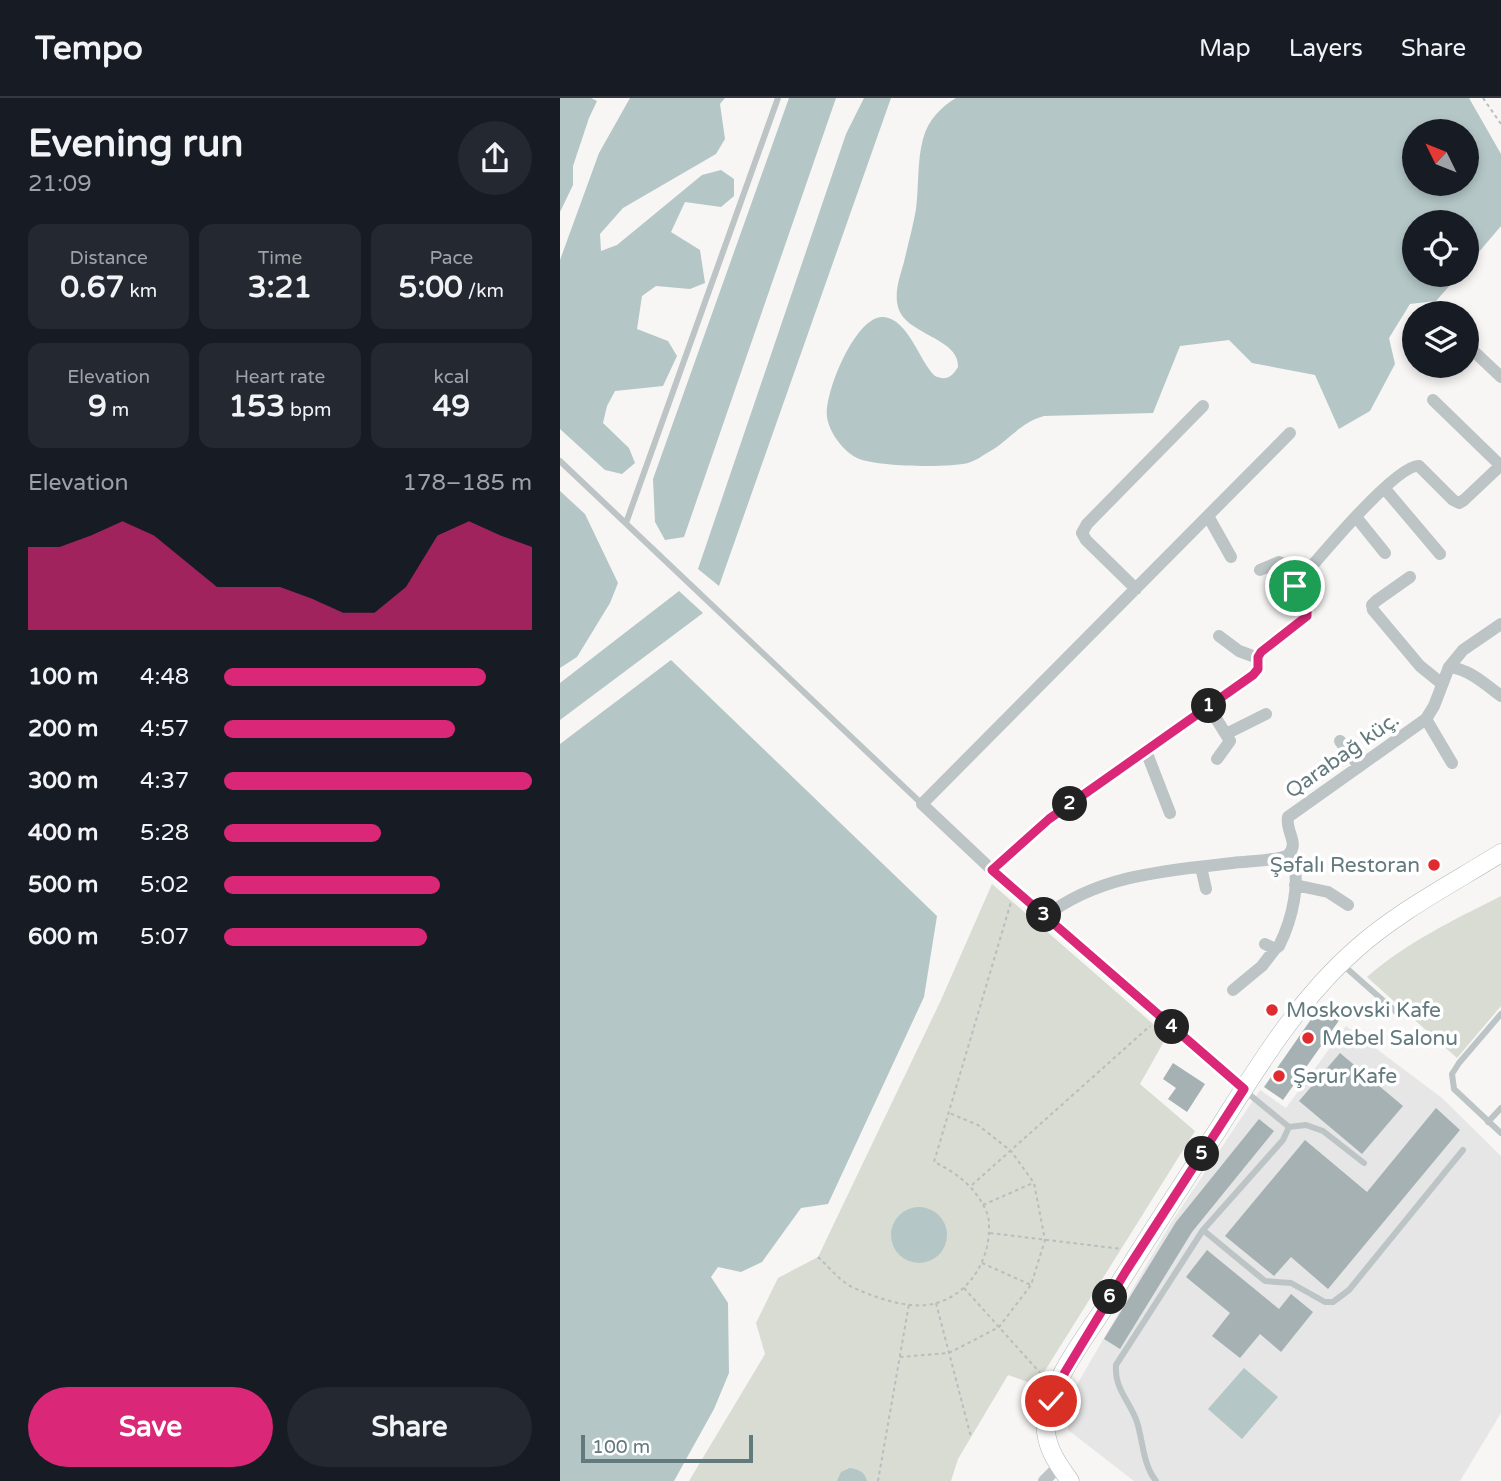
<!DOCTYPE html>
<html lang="en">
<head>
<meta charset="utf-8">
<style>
	:root { --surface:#171b24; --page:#242831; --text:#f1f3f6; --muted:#9ea1a6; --line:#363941; --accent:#db2777 }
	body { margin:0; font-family:"Varela Round",sans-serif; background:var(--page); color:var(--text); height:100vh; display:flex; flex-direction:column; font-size:26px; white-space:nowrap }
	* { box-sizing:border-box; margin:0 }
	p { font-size:23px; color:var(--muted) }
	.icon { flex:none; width:38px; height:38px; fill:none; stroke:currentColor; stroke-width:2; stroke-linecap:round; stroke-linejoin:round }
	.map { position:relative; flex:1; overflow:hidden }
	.details { display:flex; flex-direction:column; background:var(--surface); width:560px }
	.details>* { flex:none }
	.needle { width:46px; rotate:313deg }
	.buttons { position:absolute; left:842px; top:21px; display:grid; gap:14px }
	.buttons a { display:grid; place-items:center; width:77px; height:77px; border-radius:50%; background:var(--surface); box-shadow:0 4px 10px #0003; font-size:35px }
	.scale { position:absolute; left:21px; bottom:18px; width:172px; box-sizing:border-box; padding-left:7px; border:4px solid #627a7e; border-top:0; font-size:19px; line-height:24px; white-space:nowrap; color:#627a7e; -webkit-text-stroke:5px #fff; paint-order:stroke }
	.pin { position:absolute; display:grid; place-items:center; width:60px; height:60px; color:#fff; margin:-30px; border:4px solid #fff; border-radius:50%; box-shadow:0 2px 7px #0007 }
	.km { position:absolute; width:35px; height:35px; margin:-18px; border-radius:50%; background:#222; color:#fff; font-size:19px; line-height:35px; text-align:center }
	.round { display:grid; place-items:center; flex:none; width:74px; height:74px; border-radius:37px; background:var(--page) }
	.summary { display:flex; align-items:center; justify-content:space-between; height:119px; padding:0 28px }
	h1 { font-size:38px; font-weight:700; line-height:52px }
	.stats { display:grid; grid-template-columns:repeat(3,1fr); gap:10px; height:119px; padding:7px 28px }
	.stats div { display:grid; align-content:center; border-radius:14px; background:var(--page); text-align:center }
	.stats b { font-size:30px; font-weight:700 }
	.stats small { font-size:19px; font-weight:400 }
	.stats p { font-size:19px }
	.chart { height:196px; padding:14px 28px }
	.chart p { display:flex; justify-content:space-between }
	.chart svg { width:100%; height:126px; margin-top:7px; fill:var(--accent); opacity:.7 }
	.button { display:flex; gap:14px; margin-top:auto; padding:14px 28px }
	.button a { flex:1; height:80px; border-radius:42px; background:var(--accent); color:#fff; font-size:28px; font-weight:700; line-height:80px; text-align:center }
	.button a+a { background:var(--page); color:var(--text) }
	ul { padding:0 28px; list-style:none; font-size:23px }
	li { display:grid; grid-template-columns:112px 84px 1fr; align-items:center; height:52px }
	li i { height:18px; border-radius:9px; background:var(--accent) }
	header { display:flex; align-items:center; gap:42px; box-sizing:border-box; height:98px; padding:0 35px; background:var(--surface); border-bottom:2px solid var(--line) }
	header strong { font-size:33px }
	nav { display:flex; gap:38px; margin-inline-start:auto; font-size:24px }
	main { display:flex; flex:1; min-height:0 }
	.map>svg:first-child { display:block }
</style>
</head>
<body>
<header>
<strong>Tempo</strong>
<nav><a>Map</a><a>Layers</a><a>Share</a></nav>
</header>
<main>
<section class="details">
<div class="summary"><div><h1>Evening run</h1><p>21:09</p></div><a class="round"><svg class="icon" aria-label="share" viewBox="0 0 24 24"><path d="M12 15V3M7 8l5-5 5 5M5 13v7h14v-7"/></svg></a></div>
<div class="stats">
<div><p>Distance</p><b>0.67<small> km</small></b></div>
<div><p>Time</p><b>3:21</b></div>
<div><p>Pace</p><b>5:00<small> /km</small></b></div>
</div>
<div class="stats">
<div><p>Elevation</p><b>9<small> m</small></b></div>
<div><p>Heart rate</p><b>153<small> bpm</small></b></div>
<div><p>kcal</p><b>49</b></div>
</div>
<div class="chart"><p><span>Elevation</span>178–185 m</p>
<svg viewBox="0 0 160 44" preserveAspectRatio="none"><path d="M0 44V15L10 15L20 11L30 6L40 11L50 20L60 29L70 29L80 29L90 33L100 38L110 38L120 29L130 11L140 6L150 11L160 15V44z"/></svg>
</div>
<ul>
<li><b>100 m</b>4:48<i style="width:85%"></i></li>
<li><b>200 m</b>4:57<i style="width:75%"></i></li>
<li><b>300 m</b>4:37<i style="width:100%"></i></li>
<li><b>400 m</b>5:28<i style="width:51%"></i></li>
<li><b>500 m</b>5:02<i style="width:70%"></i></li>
<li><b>600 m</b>5:07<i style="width:66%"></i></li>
</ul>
<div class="button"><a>Save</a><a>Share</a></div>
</section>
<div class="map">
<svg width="941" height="1383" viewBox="0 0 941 1383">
	<rect width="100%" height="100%" fill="#f7f6f4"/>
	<path fill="#e5e6e5" d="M786,928L882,1000L941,1058V1315L900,1383H574L508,1332L505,1307L611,1125L700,992L726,1010Z"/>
	<path fill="#d8dcd3" d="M432,786L607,938L580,986L635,1033L476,1287L448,1277L398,1361L391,1383H129L205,1256L196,1225L218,1180L258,1159L381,902Z
		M941,798V908L897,960L807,879C847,844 894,822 941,798Z"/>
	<path fill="#b4c6c6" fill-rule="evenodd" d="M0,0H31L37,3L29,20L13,68V87L0,114Z
		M70,0H165L160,6L165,41L156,56L63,110L40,136L41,153L57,147L142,77L161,72L174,81V98L161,109L125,104L111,134L140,152L145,185L130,191L96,188L82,198L77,231L108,243L117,258L103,288L55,293L47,308L43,325L69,350L75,365L62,376L45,372L0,331V162L39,55Z
		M229,0H276L124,439L105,442L95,424L93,381Z
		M304,0H331L159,488L138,471L286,36Z
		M396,0H909L941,56V128L907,168L906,124H854V177H899L876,203L850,206L829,240L835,266L810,313L779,331L755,277L692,265L669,242L620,248L593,315L484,318C457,326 450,343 427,355C422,358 415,363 408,365C388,370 316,369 297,360C283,353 269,334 267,319C264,295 296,216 324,219C349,222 359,263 375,278C386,283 392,279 398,269C400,241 349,237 339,212C333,196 340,179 344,164C348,146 353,129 356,111C359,88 357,63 363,41C368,22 381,9 396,0ZM854,33H906V86H854Z
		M0,393L25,416L58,485L50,505L17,559L0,570Z
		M119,493L143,515L0,622V585Z
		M111,562L377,818L364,899L268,1106L241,1110L202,1164L181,1174L158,1169L151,1179L168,1205L169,1275L154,1311L114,1383H0V646Z
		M331 1137a28 28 0 1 1 56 0a28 28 0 1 1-56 0Z
		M684,1270L718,1299L682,1341L648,1311Z
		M290,1370C298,1371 305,1374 307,1383H277L281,1374Z"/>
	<path fill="#a5b1b3" d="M761,907L780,921L723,1002L704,989Z
		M780,955L843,1008L802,1056L739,1003Z
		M613,965L645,986L627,1014L608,1001L616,990L603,981Z
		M876,1010L900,1032L768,1191L731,1159L714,1178L665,1138L745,1042L807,1094Z
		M699,1021L714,1033L632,1134L560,1251L544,1241L616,1124Z
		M647,1152L719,1211L731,1196L753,1214L721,1254L700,1236L680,1260L652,1238L670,1215L626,1179Z"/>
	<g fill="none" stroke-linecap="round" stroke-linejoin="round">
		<defs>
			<path id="secondary" d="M510,1383C496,1364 483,1345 486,1320C492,1281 527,1237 548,1204C583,1146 620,1090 657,1033C697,970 738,902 795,852C837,814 893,785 941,755"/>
		</defs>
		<use href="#secondary" stroke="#adb7b9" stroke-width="19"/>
		<path stroke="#b8bdbe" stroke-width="2" stroke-dasharray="3.5 3.5" stroke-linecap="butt" d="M923,0L941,26
			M412,1087L590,928
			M423,1107L473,1085
			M430,1135L562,1151
			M258,1159C268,1168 278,1181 290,1188C310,1198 345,1210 367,1207C405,1202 429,1166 429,1131C429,1125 429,1120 427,1115C417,1091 398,1075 374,1064L451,804
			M422,1165L471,1187
			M404,1190L482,1277
			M376,1205L411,1339
			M340,1259L389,1255L439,1229L471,1187L485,1142L474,1085L451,1053L418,1027L389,1015
			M318,1383L349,1206"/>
		<path stroke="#bdc4c6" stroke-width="6" d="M0,363L362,706
			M66,425L218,0
			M783,867L836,914
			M941,916L899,965L892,976L894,991L941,1035
			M684,992L729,1029L746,1027L763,1033L804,1065
			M928,1024L941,1010
			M643,1132L705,1183L731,1185L765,1204H773L789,1192L903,1052
			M596,1383C583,1367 583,1343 577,1324C570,1303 554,1291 556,1267L643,1132L723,1042L729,1029"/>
		<path stroke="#bdc4c6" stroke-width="12" d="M907,247L941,279
			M873,302L941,368
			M825,391L880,456
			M648,418L671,459
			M796,419L825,455
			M700,472L719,464L724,466L735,488
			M850,479L816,503L812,507L813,512L860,568L881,585
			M576,491L526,442L522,435L527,426L643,308
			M659,538L679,553L698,560
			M889,569L903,552L941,526
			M649,609L670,643L657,661
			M866,621L892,665
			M666,636L706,616
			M780,643L799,668
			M586,653L610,715
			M641,769L646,791
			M432,772L489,721L693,577L698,571V560L701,553L747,518V512L735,488C752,468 837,365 859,368L893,402L899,405L904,402L941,367
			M735,787L768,794L788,807
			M485,819C537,777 609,772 673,765C691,763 710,763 727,758C741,746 725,734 728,719L866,621L874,608L889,569C909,571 925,586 941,598
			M705,846L715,851L719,848C732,822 742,783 731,755
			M673,892L702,868L715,851
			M684,991L432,772L362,706L730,335
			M484,1383L499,1368"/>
		<use href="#secondary" stroke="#fff" stroke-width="18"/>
	</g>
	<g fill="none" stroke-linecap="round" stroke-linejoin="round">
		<defs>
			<path id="route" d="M491,1303L505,1274L566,1173L684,991L432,772L489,721L693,577L698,571V559L701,554L747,518V512L735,488"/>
		</defs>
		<use href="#route" stroke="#fff" stroke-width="14"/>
		<use href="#route" stroke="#db2777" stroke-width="9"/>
	</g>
	<g fill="#e02b2f" stroke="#fff" stroke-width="2.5">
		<circle cx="874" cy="767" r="7"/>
		<circle cx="712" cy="912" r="7"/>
		<circle cx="748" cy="940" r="7"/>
		<circle cx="719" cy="978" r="7"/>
	</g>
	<g text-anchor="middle" stroke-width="7" stroke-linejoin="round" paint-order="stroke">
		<g font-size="21" fill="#627a7e" stroke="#fff">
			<text transform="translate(782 657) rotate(-35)" y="7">Qarabağ küç.</text>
		</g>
		<g font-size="21" fill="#627a7e" stroke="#fff" text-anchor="start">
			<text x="860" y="774" text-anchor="end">Şəfalı Restoran</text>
			<text x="726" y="919">Moskovski Kafe</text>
			<text x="762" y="947">Mebel Salonu</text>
			<text x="733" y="985">Şərur Kafe</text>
		</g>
	</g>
</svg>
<div class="buttons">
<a><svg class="needle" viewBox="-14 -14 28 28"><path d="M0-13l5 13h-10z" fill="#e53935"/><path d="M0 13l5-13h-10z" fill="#9ea1a6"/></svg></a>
<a><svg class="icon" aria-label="locate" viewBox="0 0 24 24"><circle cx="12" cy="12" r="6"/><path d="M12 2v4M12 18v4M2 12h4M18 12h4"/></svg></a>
<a><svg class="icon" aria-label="layers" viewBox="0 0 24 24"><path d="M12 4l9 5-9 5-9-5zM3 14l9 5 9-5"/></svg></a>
</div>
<div class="scale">100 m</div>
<div class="pin" style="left:735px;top:488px;background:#1e9e55"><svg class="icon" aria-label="arrive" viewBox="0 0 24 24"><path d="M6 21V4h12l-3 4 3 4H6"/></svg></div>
<div class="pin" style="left:491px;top:1303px;background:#d93025"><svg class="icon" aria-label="check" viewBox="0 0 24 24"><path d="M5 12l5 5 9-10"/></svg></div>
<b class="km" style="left:649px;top:608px">1</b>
<b class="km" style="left:510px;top:706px">2</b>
<b class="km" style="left:484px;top:817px">3</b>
<b class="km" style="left:612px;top:929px">4</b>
<b class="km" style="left:642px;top:1056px">5</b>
<b class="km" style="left:550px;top:1199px">6</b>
</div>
</main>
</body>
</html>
